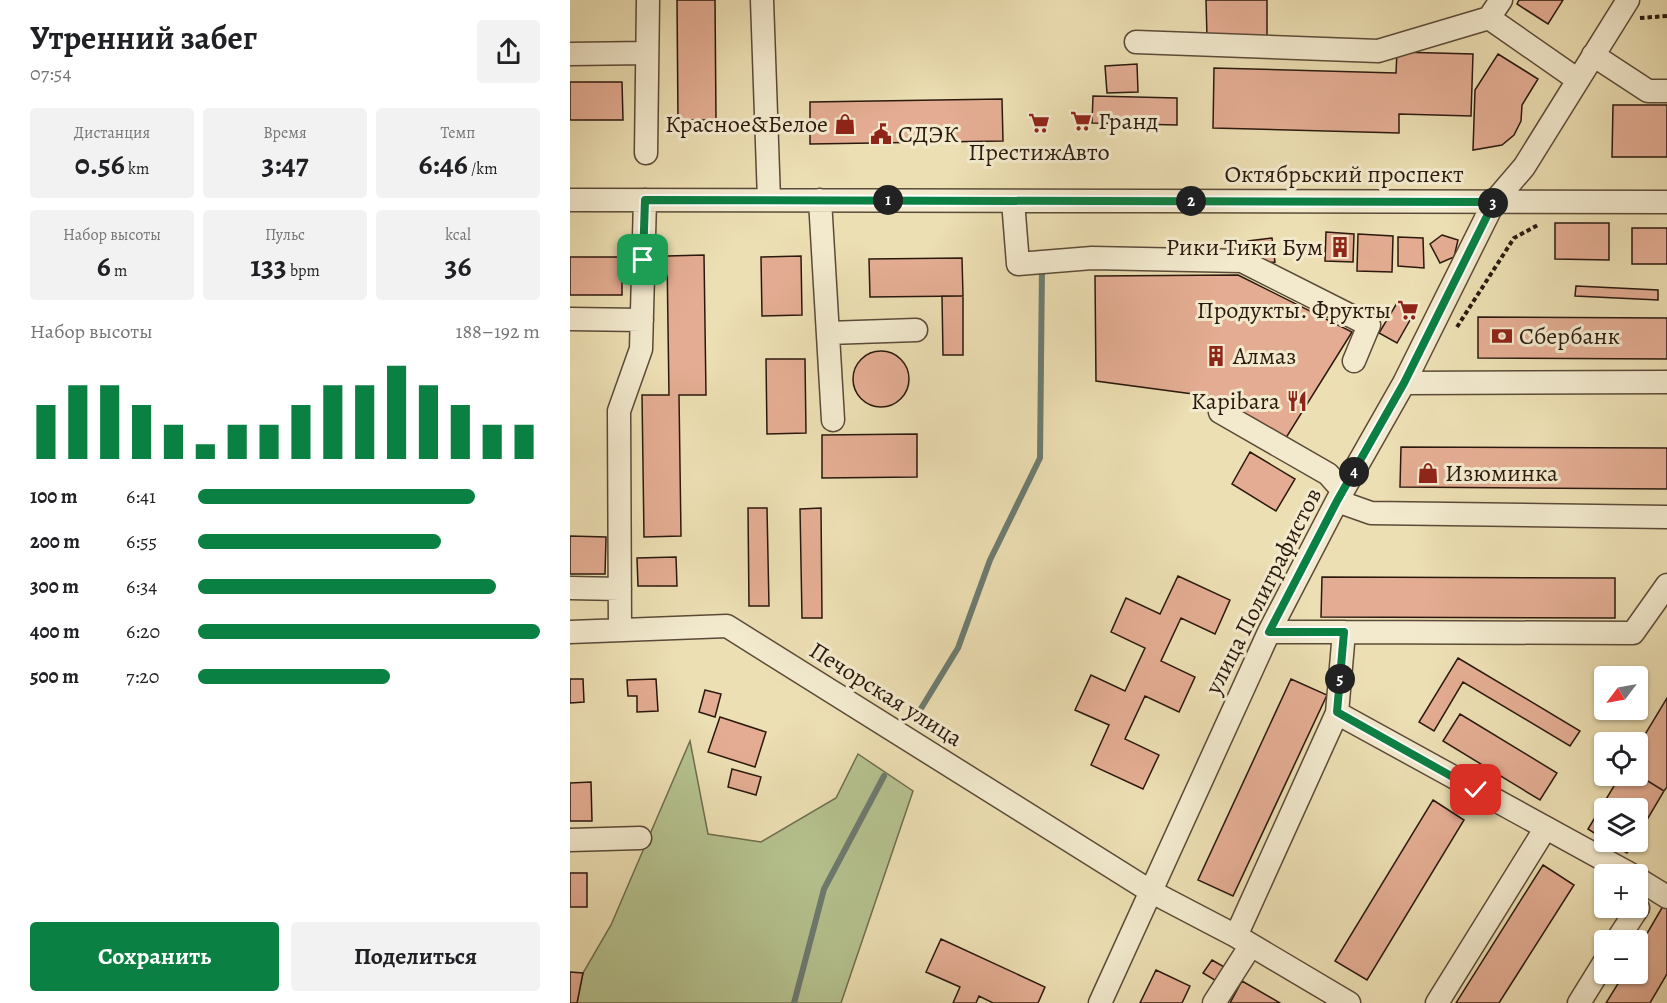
<!DOCTYPE html>
<html lang="ru">
<head>
<meta charset="utf-8">
<style>
	:root { --surface:#fff; --page:#f2f2f2; --text:#202124; --muted:#757577; --accent:#0b8043 }
	body { margin:0; font-family:Alegreya,serif; background:var(--page); color:var(--text); height:100vh; display:flex; flex-direction:column; font-size:22px; white-space:nowrap }
	* { box-sizing:border-box; margin:0 }
	p { font-size:20px; color:var(--muted) }
	.icon { flex:none; width:33px; height:33px; fill:none; stroke:currentColor; stroke-width:2; stroke-linecap:round; stroke-linejoin:round }
	.map { position:relative; flex:1; overflow:hidden }
	.sheet { display:flex; flex-direction:column; background:var(--surface); width:570px }
	.sheet>* { flex:none }
	.needle { width:39px; rotate:238deg }
	.tools { position:absolute; left:1024px; top:666px; display:grid; gap:12px }
	.tools a { display:grid; place-items:center; width:54px; height:54px; border-radius:6px; background:var(--surface); box-shadow:0 2px 4px #0004; font-size:30px }
	.pin { position:absolute; display:grid; place-items:center; width:51px; height:51px; color:#fff; margin:-26px; border-radius:12px; box-shadow:0 3px 9px #0006 }
	.km { position:absolute; width:30px; height:30px; margin:-15px; border-radius:50%; background:#222; color:#fff; font-size:16px; line-height:30px; text-align:center }
	.round { display:grid; place-items:center; flex:none; width:63px; height:63px; border-radius:6px; background:var(--page) }
	.summary { display:flex; align-items:center; justify-content:space-between; height:102px; padding:0 30px }
	h1 { font-size:33px; font-weight:600; line-height:45px }
	.metrics { display:grid; grid-template-columns:repeat(3,1fr); gap:9px; height:102px; padding:6px 30px }
	.metrics div { display:grid; align-content:center; border-radius:6px; background:var(--page); text-align:center }
	.metrics b { font-size:30px; font-weight:600 }
	.metrics small { font-size:16px; font-weight:400 }
	.metrics p { font-size:16px }
	.chart { height:168px; padding:12px 30px }
	.chart p { display:flex; justify-content:space-between }
	.chart svg { width:100%; height:108px; margin-top:6px; stroke:var(--accent); stroke-width:6 }
	.cta { display:flex; gap:12px; margin-top:auto; padding:12px 30px }
	.cta a { flex:1; height:69px; border-radius:6px; background:var(--accent); color:#fff; font-size:24px; font-weight:600; line-height:69px; text-align:center }
	.cta a+a { background:var(--page); color:var(--text) }
	ul { padding:0 30px; list-style:none; font-size:20px }
	li { display:grid; grid-template-columns:96px 72px 1fr; align-items:center; height:45px }
	li i { height:15px; border-radius:8px; background:var(--accent) }
	main { display:flex; flex:1; min-height:0 }
	.map>svg:first-child { display:block }
</style>
</head>
<body>
<main>
<section class="sheet">
<div class="summary"><div><h1>Утренний забег</h1><p>07:54</p></div><a class="round"><svg class="icon" aria-label="share" viewBox="0 0 24 24"><path d="M12 15V3M7 8l5-5 5 5M5 13v7h14v-7"/></svg></a></div>
<div class="metrics">
<div><p>Дистанция</p><b>0.56<small> km</small></b></div>
<div><p>Время</p><b>3:47</b></div>
<div><p>Темп</p><b>6:46<small> /km</small></b></div>
</div>
<div class="metrics">
<div><p>Набор высоты</p><b>6<small> m</small></b></div>
<div><p>Пульс</p><b>133<small> bpm</small></b></div>
<div><p>kcal</p><b>36</b></div>
</div>
<div class="chart"><p><span>Набор высоты</span>188–192 m</p>
<svg viewBox="0 0 160 44" preserveAspectRatio="none"><path d="M5 44V22M15 44V14M25 44V14M35 44V22M45 44V30M55 44V38M65 44V30M75 44V30M85 44V22M95 44V14M105 44V14M115 44V6M125 44V14M135 44V22M145 44V30M155 44V30"/></svg>
</div>
<ul>
<li><b>100 m</b>6:41<i style="width:81%"></i></li>
<li><b>200 m</b>6:55<i style="width:71%"></i></li>
<li><b>300 m</b>6:34<i style="width:87%"></i></li>
<li><b>400 m</b>6:20<i style="width:100%"></i></li>
<li><b>500 m</b>7:20<i style="width:56%"></i></li>
</ul>
<div class="cta"><a>Сохранить</a><a>Поделиться</a></div>
</section>
<div class="map">
<svg width="1097" height="1003" viewBox="0 0 1097 1003">
	<rect width="100%" height="100%" fill="#ecdfb3"/>
	<filter id="stains"><feTurbulence type="fractalNoise" baseFrequency=".00333" numOctaves="4"/><feColorMatrix values="0 0 0 0 .2 0 0 0 0 .09 0 0 0 0 .02 0 0 0 .5 -.17"/></filter>
	<radialGradient id="worn" r=".72"><stop offset=".6" stop-color="#630" stop-opacity="0"/><stop offset="1" stop-color="#630" stop-opacity=".3"/></radialGradient>
	<path fill="#b5c28f" stroke="#706e4e" stroke-width="1.5" d="M120,741L138,834L191,842L266,798L288,754L343,791L271,1003H7L13,973L41,925Z"/>
	<g fill="none" stroke-linecap="round" stroke-linejoin="round">
		<path stroke="#6d7b70" stroke-width="6" d="M344,720L388,648L420,560L470,458L472,266
			M224,1003L254,889L314,776"/>
	</g>
	<path fill="#e4ad93" stroke="#2b190e" stroke-width="1.5" d="M107,0H145L146,120H108Z
		M636,0H697V36L637,37Z
		M949,0H993L978,24L947,4Z
		M827,52L903,54L901,116L829,114V133L643,128L644,68L826,73Z
		M928,54L968,79L952,105L951,121L944,135L932,145L903,150L905,90Z
		M567,64L568,92L537,93L535,66Z
		M0,82H52L53,120H0Z
		M523,96L607,98V125L522,123Z
		M432,99L433,141L240,144V102Z
		M1043,105H1097V157H1042Z
		M985,223H1039V260L985,259Z
		M1062,228H1097V264H1062Z
		M756,232L784,234L783,262L755,261Z
		M788,234L823,236L822,272L787,271Z
		M872,235L888,240L884,257L870,263L860,244Z
		M828,237L853,238L854,268L828,266Z
		M702,238L705,262L681,265L678,241Z
		M134,255L136,395H109L111,536L74,537L72,395H99L97,256Z
		M231,256L232,315L192,316L191,257Z
		M0,257H52V295H0Z
		M392,258L393,296L300,297L299,259Z
		M668,275L782,332L714,441L638,396L526,381L525,276Z
		M1006,286L1088,290V300L1005,296Z
		M372,296H393V355H373Z
		M827,303L844,313L827,343L809,333Z
		M908,317L1097,318V359L908,358Z
		M283 379a28 28 0 1 1 56 0a28 28 0 1 1-56 0Z
		M196,359H235L236,433L197,434Z
		M347,434V477L252,478V435Z
		M831,447L1097,448V489L830,487Z
		M680,452L725,479L706,511L662,484Z
		M178,508H197L199,606H179Z
		M251,508L252,618H232L230,509Z
		M0,536L36,537L35,574H0Z
		M106,557L107,586H68L67,558Z
		M608,576L660,600L645,634L611,618L591,661L625,677L609,712L575,696L555,739L589,755L573,789L521,765L539,725L505,710L521,675L555,691L575,648L541,632L556,598L590,614Z
		M752,577L1045,578V618L751,617Z
		M888,658L1010,731L1000,746L893,682L864,731L849,722Z
		M0,679H13L14,702L0,703Z
		M86,679L88,711L67,712V696H58L57,680Z
		M721,679L757,695L663,896L628,880Z
		M135,690L151,694L145,717L129,712Z
		M1097,698V787L1094,791L1068,775V746Z
		M890,714L987,773L970,800L873,741Z
		M150,717L196,732L185,767L138,752Z
		M162,769L191,777L186,795L158,787Z
		M1068,775L1094,791L1068,835V808H1035V840L1018,829L1050,776Z
		M21,782L22,821H0V783Z
		M863,800L894,820L797,980L765,961Z
		M1038,842H1064L1057,853Z
		M973,865L1004,885L929,1003H886Z
		M0,873H17V907H0Z
		M1093,906L1097,908V974L1080,1003H1036L1054,974H1068V949Z
		M371,939L475,987L468,1003H423L409,996L406,1003H383L390,987L356,972Z
		M642,960L656,968L648,982L633,973Z
		M586,970L620,986L612,1003H570Z
		M0,972L13,973L7,1003H0Z
		M672,981L710,1003H660Z"/>
	<g fill="none" stroke-linecap="round" stroke-linejoin="round">
		<defs>
			<path id="minor" d="M192,0L199,200
				M919,18L1008,80
				M566,42L808,51L919,18L931,0
				M0,54L77,53
				M1023,55L1078,91H1097
				M76,153L78,0
				M0,200L1097,202
				M250,200L263,420
				M443,201L448,264L522,258L672,261L799,325L784,361
				M0,319L72,320
				M258,333L346,330
				M834,383L1097,382
				M650,412L758,474L773,491
				M767,501L801,513L1097,517
				M0,588L50,589
				M50,630L49,411L71,349L75,200
				M0,632L157,626L580,891L666,936L779,1003
				M774,632L1063,633L1097,585
				M767,713L1060,874
				M0,840L70,838
				M1068,879L1097,897
				M666,936L767,713L774,632H699
				M1047,940L1068,908
				M530,1003L699,632L767,501L834,383L924,202L954,167L1058,0
				M644,1003L681,945
				M867,1003L975,829
				M1009,1003L1035,961"/>
		</defs>
		<use href="#minor" stroke="#5b4a37" stroke-width="25"/>
		<path stroke="#2b190e" stroke-width="4" stroke-dasharray="4.5 3" stroke-linecap="butt" d="M1070,18L1097,16
			M887,327L944,238L968,225"/>
		<use href="#minor" stroke="#f3eace" stroke-width="22"/>
	</g>
	<g fill="none" stroke-linecap="round" stroke-linejoin="round">
		<defs>
			<path id="route" d="M73,260L75,200L924,202L834,383L767,501L699,632H774L767,712L906,790"/>
		</defs>
		<use href="#route" stroke="#fff" stroke-width="12"/>
		<use href="#route" stroke="#0b8043" stroke-width="8"/>
	</g>
	<defs>
		<symbol id="supermarket-bare" viewBox="-9 -9 18 18"><path d="M-6-5.5h2.5l.6 2H6L4.5 2H-2.5L-4.4-4H-6ZM-1.5 3.2a1.3 1.3 0 1 0 .1 0ZM3 3.2a1.3 1.3 0 1 0 .1 0Z" fill="#8f2418" stroke="#f3eace" stroke-width="2.5" paint-order="stroke"/></symbol>
		<symbol id="shop-bare" viewBox="-9 -9 18 18"><path d="M-5-2.5h2.3a2.7 3.5 0 0 1 5.4 0H5L5.5 6h-11ZM-1.5-2.5h3a1.5 2.3 0 0 0-3 0Z" fill="#8f2418" stroke="#f3eace" stroke-width="2.5" paint-order="stroke"/></symbol>
		<symbol id="civic-bare" viewBox="-9 -9 18 18"><path d="M-.6-6.5H3V-4.5H.6V-3L4-1V1h2V6H-6V1h2V-1L-.6-3ZM-1.2 2.5V6h2.4V2.5Z" fill="#8f2418" stroke="#f3eace" stroke-width="2.5" paint-order="stroke"/></symbol>
		<symbol id="building-bare" viewBox="-9 -9 18 18"><path d="M-4-6H4V6H1V3H-1V6H-4ZM-2.5-4.3h1.7v1.8h-1.7ZM.8-4.3h1.7v1.8H.8ZM-2.5-1h1.7V.8h-1.7ZM.8-1h1.7V.8H.8Z" fill="#8f2418" stroke="#f3eace" stroke-width="2.5" paint-order="stroke"/></symbol>
		<symbol id="bank-bare" viewBox="-9 -9 18 18"><path d="M-6-4H6V4H-6ZM0-2.3a2.3 2.3 0 1 0 0 4.6a2.3 2.3 0 1 0 0-4.6Z" fill="#8f2418" stroke="#f3eace" stroke-width="2.5" paint-order="stroke"/></symbol>
		<symbol id="restaurant-bare" viewBox="-9 -9 18 18"><path d="M-5-6h1v4h1v-4h1v4h1v-4h1v5L-1.5 .5V6h-2V.5L-5-1ZM5-6V6H3V1.5H1.5Q1.5-4 5-6Z" fill="#8f2418" stroke="#f3eace" stroke-width="2.5" paint-order="stroke"/></symbol>
	</defs>
	<g fill-rule="evenodd">
		<use href="#supermarket-bare" x="496" y="106" width="30" height="30"/>
		<use href="#supermarket-bare" x="454" y="108" width="30" height="30"/>
		<use href="#shop-bare" x="260" y="109" width="30" height="30"/>
		<use href="#civic-bare" x="296" y="119" width="30" height="30"/>
		<use href="#building-bare" x="755" y="232" width="30" height="30"/>
		<use href="#supermarket-bare" x="823" y="295" width="30" height="30"/>
		<use href="#bank-bare" x="917" y="321" width="30" height="30"/>
		<use href="#building-bare" x="631" y="341" width="30" height="30"/>
		<use href="#restaurant-bare" x="712" y="386" width="30" height="30"/>
		<use href="#shop-bare" x="843" y="458" width="30" height="30"/>
	</g>
	<g text-anchor="middle" stroke-width="6" stroke-linejoin="round" paint-order="stroke">
		<g font-size="24" fill="#2b190e" stroke="#f3eace" text-anchor="start">
			<text x="528" y="129">Гранд</text>
			<text x="258" y="132" text-anchor="end">Красное&amp;Белое</text>
			<text x="328" y="142">СДЭК</text>
			<text x="469" y="160" text-anchor="middle">ПрестижАвто</text>
			<text x="753" y="255" text-anchor="end">Рики Тики Бум</text>
			<text x="821" y="318" text-anchor="end">Продукты. Фрукты</text>
			<text x="949" y="344">Сбербанк</text>
			<text x="663" y="364">Алмаз</text>
			<text x="710" y="409" text-anchor="end">Kapibara</text>
			<text x="875" y="481">Изюминка</text>
		</g>
		<g font-size="24" fill="#2b190e" stroke="#f3eace">
			<text x="774" y="182">Октябрьский проспект</text>
			<text transform="translate(693 591) rotate(-63)" y="8">улица Полиграфистов</text>
			<text transform="translate(316 694) rotate(32)" y="8">Печорская улица</text>
		</g>
	</g>
	<rect width="100%" height="100%" filter="url(#stains)"/>
	<rect width="100%" height="100%" fill="url(#worn)"/>
</svg>
<div class="tools">
<a><svg class="needle" viewBox="-14 -14 28 28"><path d="M0-13l5 13h-10z" fill="#e53935"/><path d="M0 13l5-13h-10z" fill="#757577"/></svg></a>
<a><svg class="icon" aria-label="locate" viewBox="0 0 24 24"><circle cx="12" cy="12" r="6"/><path d="M12 2v4M12 18v4M2 12h4M18 12h4"/></svg></a>
<a><svg class="icon" aria-label="layers" viewBox="0 0 24 24"><path d="M12 4l9 5-9 5-9-5zM3 14l9 5 9-5"/></svg></a>
<a>+</a>
<a>−</a>
</div>
<div class="pin" style="left:73px;top:260px;background:#1e9e55"><svg class="icon" aria-label="arrive" viewBox="0 0 24 24"><path d="M6 21V4h12l-3 4 3 4H6"/></svg></div>
<div class="pin" style="left:906px;top:790px;background:#d93025"><svg class="icon" aria-label="check" viewBox="0 0 24 24"><path d="M5 12l5 5 9-10"/></svg></div>
<b class="km" style="left:318px;top:200px">1</b>
<b class="km" style="left:621px;top:201px">2</b>
<b class="km" style="left:923px;top:203px">3</b>
<b class="km" style="left:784px;top:472px">4</b>
<b class="km" style="left:770px;top:679px">5</b>
</div>
</main>
</body>
</html>
